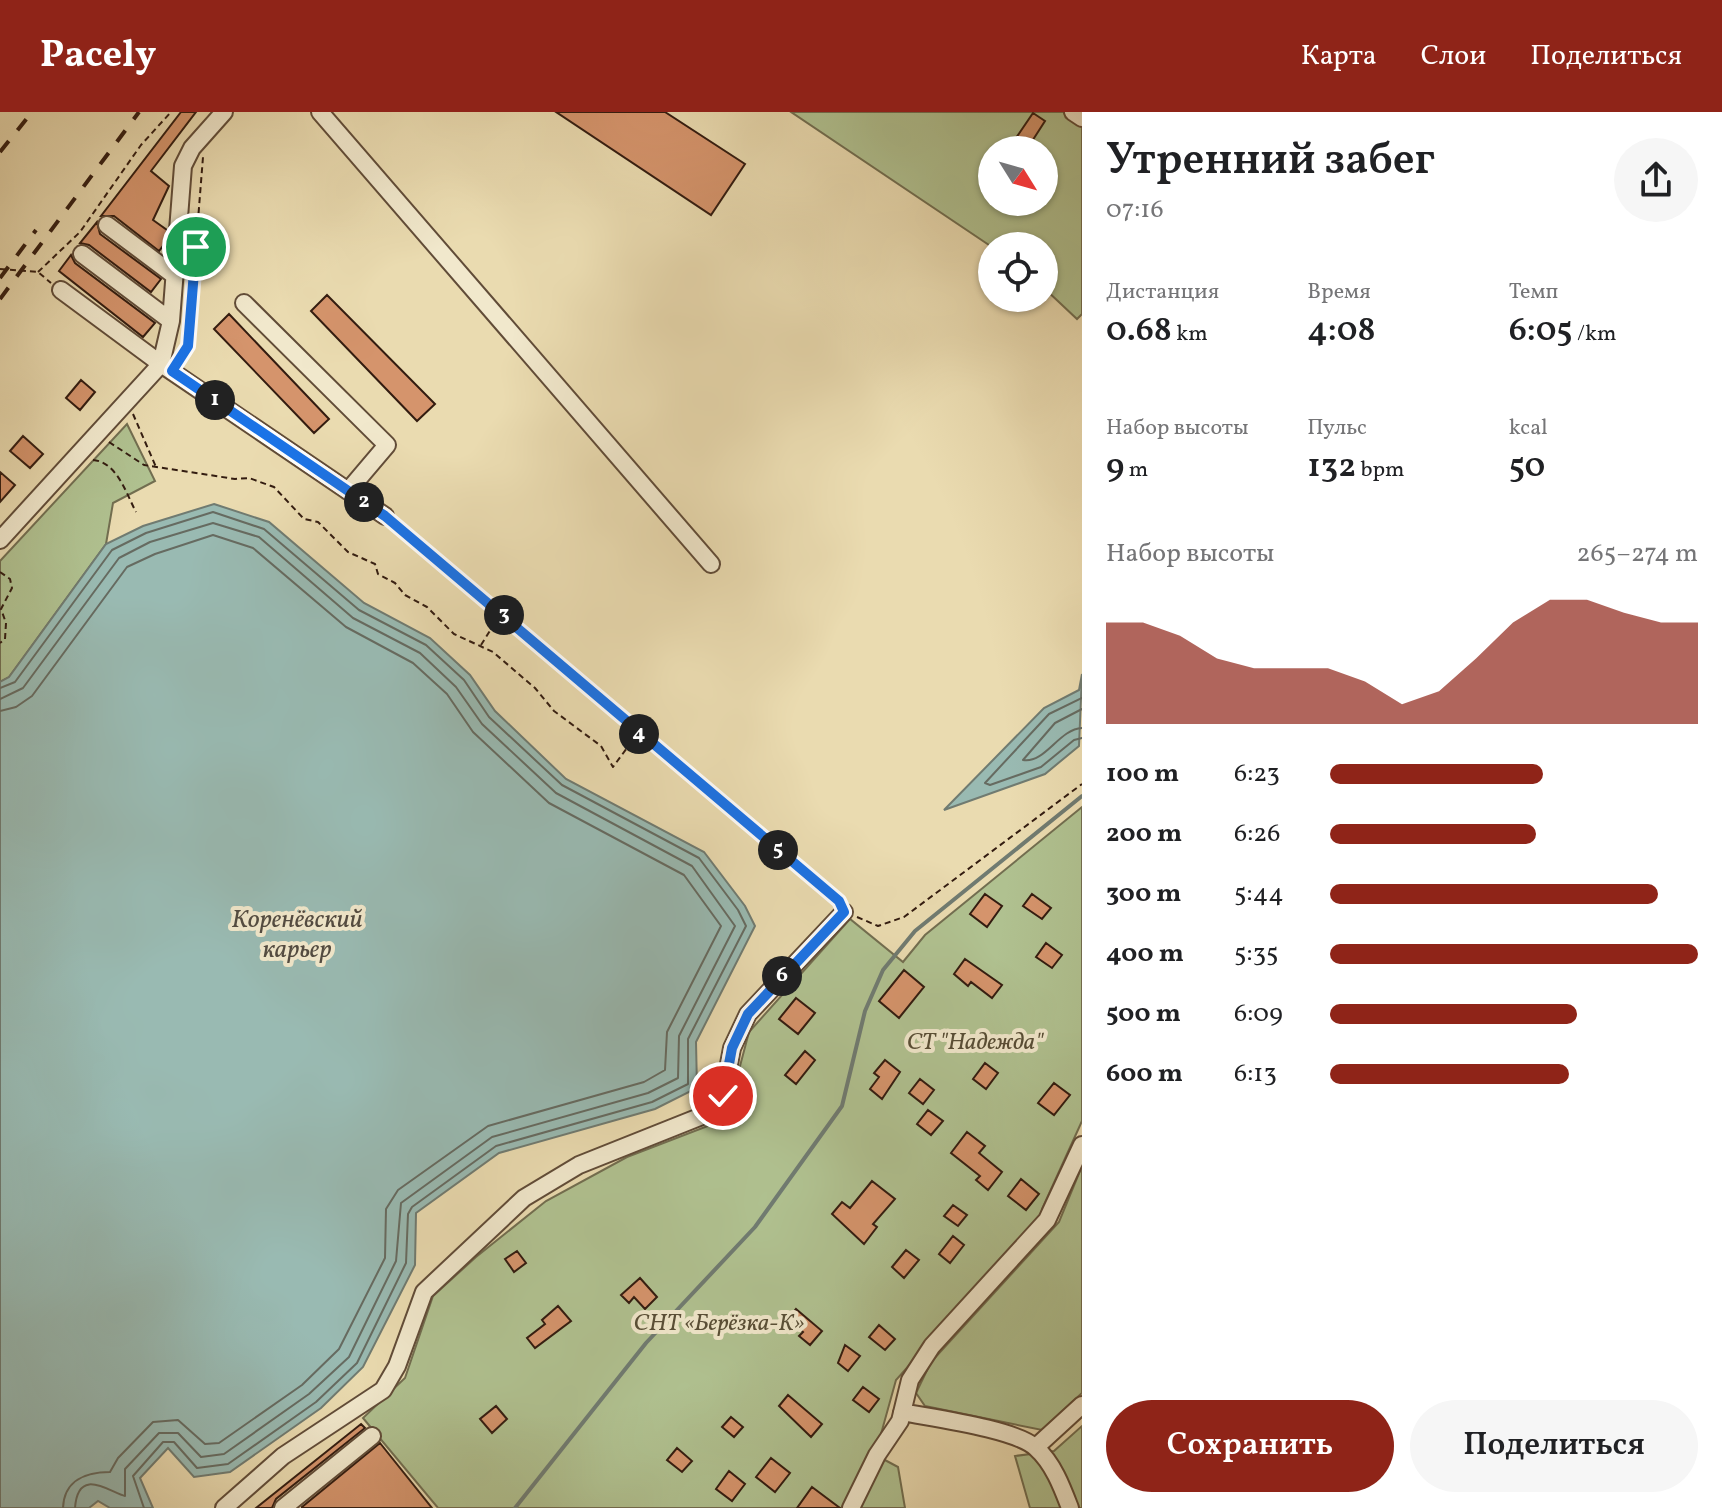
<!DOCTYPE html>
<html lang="ru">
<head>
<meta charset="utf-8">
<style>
	:root { --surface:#fff; --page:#f6f6f6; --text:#202124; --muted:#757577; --accent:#8f2418 }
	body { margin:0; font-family:Vollkorn,serif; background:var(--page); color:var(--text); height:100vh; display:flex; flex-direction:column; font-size:30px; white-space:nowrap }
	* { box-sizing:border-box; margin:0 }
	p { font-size:26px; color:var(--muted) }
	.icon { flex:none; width:44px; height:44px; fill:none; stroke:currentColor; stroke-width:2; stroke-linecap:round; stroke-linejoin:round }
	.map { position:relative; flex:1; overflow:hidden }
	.panel { display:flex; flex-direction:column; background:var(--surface); width:640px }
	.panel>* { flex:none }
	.needle { width:52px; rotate:127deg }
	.buttons { position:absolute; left:978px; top:24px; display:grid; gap:16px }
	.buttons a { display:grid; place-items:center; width:80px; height:80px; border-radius:50%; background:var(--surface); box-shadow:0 2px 6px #0004; font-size:40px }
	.pin { position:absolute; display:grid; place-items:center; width:68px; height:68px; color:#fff; margin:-34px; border:4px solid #fff; border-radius:50%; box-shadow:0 2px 8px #0007 }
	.km { position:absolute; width:40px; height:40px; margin:-20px; border-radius:50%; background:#222; color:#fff; font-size:22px; line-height:40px; text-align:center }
	.round { display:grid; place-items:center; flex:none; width:84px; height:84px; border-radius:42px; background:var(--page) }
	.summary { display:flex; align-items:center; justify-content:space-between; height:136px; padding:0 24px }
	h1 { font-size:44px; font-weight:600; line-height:60px }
	.figures { display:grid; grid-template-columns:repeat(3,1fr); gap:12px; height:136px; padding:8px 24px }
	.figures div { display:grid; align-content:center }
	.figures b { font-size:34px; font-weight:600 }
	.figures small { font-size:22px; font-weight:400 }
	.figures p { font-size:22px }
	.chart { height:224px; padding:16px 24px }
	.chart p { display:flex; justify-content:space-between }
	.chart svg { width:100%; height:144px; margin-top:8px; fill:var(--accent); opacity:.7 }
	.cta { display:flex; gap:16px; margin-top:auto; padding:16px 24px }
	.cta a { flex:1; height:92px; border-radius:48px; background:var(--accent); color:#fff; font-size:32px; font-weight:600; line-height:92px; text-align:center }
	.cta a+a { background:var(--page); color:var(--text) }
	ul { padding:0 24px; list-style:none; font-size:26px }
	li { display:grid; grid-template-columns:128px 96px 1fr; align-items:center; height:60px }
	li i { height:20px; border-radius:10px; background:var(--accent) }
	header { display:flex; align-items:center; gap:48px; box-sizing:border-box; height:112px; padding:0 40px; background:var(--accent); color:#fff }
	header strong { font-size:38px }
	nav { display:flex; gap:44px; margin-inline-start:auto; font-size:28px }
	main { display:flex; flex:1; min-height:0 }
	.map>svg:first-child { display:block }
</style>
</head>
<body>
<header>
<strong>Pacely</strong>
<nav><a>Карта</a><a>Слои</a><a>Поделиться</a></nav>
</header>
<main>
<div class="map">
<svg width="1082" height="1396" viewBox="0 0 1082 1396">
	<rect width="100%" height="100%" fill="#eadbb0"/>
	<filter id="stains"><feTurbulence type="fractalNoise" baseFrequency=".0025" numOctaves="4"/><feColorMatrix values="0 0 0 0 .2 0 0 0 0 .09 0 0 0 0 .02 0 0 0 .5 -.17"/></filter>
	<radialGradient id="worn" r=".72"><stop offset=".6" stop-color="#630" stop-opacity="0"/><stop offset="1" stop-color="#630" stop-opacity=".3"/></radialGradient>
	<path fill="#b0c190" stroke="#726e50" stroke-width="2" fill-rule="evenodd" d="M791,0H1082V202L1077,207L1044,176V134L992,135ZM992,38H1044V90H992Z
		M127,312L155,369L113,391L106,432L9,565L0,570V449Z
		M1082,695V1009L1042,1097L1041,1106L896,1268L881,1322L844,1396H438L363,1306L405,1266L433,1184L476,1145L546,1089L627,1045L726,1007L749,920L850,807L903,850L925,823Z
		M1082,1054V1281L1042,1318L925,1294L916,1281L931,1250L1059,1110Z
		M1082,1314V1396H1030L1015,1344L1054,1339Z
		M883,1347L898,1355L905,1396H859Z"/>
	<path fill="#99bab2" stroke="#707b71" stroke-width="2" d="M214,392L269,410L364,491L430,526L470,563L495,599L566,667L704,740L745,794L755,814L696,930L697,976L655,997L499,1041L416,1101L415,1153L363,1255L321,1296L230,1360L194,1365L168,1336L140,1366L153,1396H110L98,1389L89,1396H0V570L9,565L106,432L143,414Z
		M1082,562L1079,634L1045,662L944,698L1044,596L1079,578Z"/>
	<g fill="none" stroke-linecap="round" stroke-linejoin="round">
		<path stroke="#666b61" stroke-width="2" d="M0,576L15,570L112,438L146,421L213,400L264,417L359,498L426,533L464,568L489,605L562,673L699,746L738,798L746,814L688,927V972L652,990L496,1034L412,1095L408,1102L406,1151L357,1251L316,1290L228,1352L197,1356L174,1330H163L133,1364L144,1396
			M1082,586L1049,602L985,671L990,673L1041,655L1074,628L1082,626
			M0,587L23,576L119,446L150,430L213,411L259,425L353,506L420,541L456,575L482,612L556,681L692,754L735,814L679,924L678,966L648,981L492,1025L401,1091L396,1149L349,1245L309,1282L224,1342L201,1345L178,1321H159L125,1357V1384C111,1381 78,1353 75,1396
			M1082,597L1055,611L1023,648C1045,652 1059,617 1082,616
			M0,599L16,595L32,584L127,455L155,442L213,423L253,436L346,515L413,551L447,582L473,620L549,691L684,763L721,814L667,920L665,958L644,970L488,1014L398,1078L386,1097L385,1146L339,1237L302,1273L219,1331L205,1332L178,1308L153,1310L118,1346L110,1360C86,1360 64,1368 63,1396"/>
		<path stroke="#707b71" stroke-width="4" d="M515,1396L646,1231L755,1115L842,994L865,899L883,858L915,819L1082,684"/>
	</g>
	<path fill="#d5946c" stroke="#331c10" stroke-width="2" d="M181,0H196L151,59L169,74L153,108L167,118L166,130L159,139L114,104H101Z
		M556,0H665L745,52L711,103Z
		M1033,1L1045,9L1029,34L1016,26Z
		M97,110L100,122L161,167L151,180L89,133L80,131Z
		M71,143L75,151L155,211L143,225L59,159Z
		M327,183L435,292L417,309L311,199Z
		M229,202L329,307L314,321L214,217Z
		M81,268L95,280L80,298L66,286Z
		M23,324L43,342L30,356L10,339Z
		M0,360L15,373L0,390Z
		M985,782L1002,794L987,815L970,802Z
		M1032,782L1051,796L1042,807L1023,794Z
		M1046,831L1062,843L1052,856L1036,845Z
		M965,847L1002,873L992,886L971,870L968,874L954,862Z
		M904,858L924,875L899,906L879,889Z
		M796,886L815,901L798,922L779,907Z
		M805,939L815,948L796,972L785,963Z
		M885,948L900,960L882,987L870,977L879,965L874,961Z
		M985,951L998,961L986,977L973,967Z
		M920,967L934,978L923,992L909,981Z
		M1054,971L1070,983L1054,1003L1038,991Z
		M928,998L943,1009L931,1023L917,1012Z
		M967,1020L985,1034L979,1041L1002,1060L988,1078L976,1068L980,1064L951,1041Z
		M1021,1067L1039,1082L1026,1098L1008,1084Z
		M872,1069L895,1087L873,1112L877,1115L864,1132L832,1102L842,1090L850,1096Z
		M953,1093L967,1103L958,1114L944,1104Z
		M953,1124L964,1133L950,1151L939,1142Z
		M906,1138L919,1148L904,1166L892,1155Z
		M517,1139L526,1151L514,1160L505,1147Z
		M640,1166L657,1185L645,1197L634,1185L629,1191L621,1183Z
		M558,1194L571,1209L535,1236L527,1226L545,1212L542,1208Z
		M796,1197L822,1219L810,1233L799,1224L803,1220L788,1207Z
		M879,1213L895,1227L885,1238L869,1225Z
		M845,1233L860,1244L848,1259L838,1251Z
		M863,1275L879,1287L869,1300L853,1288Z
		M788,1283L822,1312L811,1325L779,1294Z
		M496,1294L507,1307L492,1321L480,1307Z
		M731,1305L743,1315L734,1325L722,1315Z
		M361,1312L365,1316L276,1387L272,1396H256Z
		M380,1331L432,1396H302V1395Z
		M677,1336L692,1349L682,1360L667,1348Z
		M771,1346L790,1361L775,1380L756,1365Z
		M729,1359L745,1372L732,1389L716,1377Z
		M812,1375L840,1396H797Z"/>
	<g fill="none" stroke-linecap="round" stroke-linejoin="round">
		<defs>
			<path id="minor" d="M320,0L711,452
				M1073,0L1082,6
				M107,113L175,164
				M82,142L171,209
				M61,178L161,252L385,404
				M244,191L387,333L348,379
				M0,428L161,252L171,209L183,54L192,36L224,0
				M902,1300C932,1306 1016,1317 1036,1336C1053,1351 1062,1375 1070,1396
				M1036,1335L1082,1293
				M224,1396L283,1344L383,1278L397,1254L424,1180L524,1086L579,1053L707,1002L723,984L732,936L748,902L844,800
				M283,1396L372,1324
				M851,1396L877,1343L900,1309L910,1268L932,1234L1047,1108L1082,1033"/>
		</defs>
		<use href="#minor" stroke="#614c38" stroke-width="20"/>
		<path stroke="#331c10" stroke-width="2" stroke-dasharray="6 4" stroke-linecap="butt" d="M0,157L38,160L51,171
			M38,160L80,120L141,33L171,0
			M179,248L188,234L203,45
			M133,302L156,355
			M109,330L144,353L235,367L249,366L274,375L304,407L318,410L348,440L375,452L378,462L395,471L405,483L427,495L454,522L493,540L535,576L554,599L601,634L613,655L638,621
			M93,348C117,350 126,381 136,400
			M395,412L838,789
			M0,460L10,467L12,476L1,497L6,511L5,527L0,531
			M481,533L501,501
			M857,805L878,814L904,805L1082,672"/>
		<use href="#minor" stroke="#f1e8cc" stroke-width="16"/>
		<path stroke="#331c10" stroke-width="4" stroke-dasharray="14 14" stroke-linecap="butt" d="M0,40L32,0
			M0,166L36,118
			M0,187L139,0"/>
	</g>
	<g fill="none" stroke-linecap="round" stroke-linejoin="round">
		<defs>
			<path id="route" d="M196,135L188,234L172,259L385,404L839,789L844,800L748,902L732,936L723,984"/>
		</defs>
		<use href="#route" stroke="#fff" stroke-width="16"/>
		<use href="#route" stroke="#1a73e8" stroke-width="10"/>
	</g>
	<g text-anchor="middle" stroke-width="8" stroke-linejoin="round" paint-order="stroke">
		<g font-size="24" font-style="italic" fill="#584e36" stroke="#f1e8cc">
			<text x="975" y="937">СТ "Надежда"</text>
			<text x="719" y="1218">СНТ «Берёзка-К»</text>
		</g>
		<g font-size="26" font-style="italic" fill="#524b41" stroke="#f1e8cc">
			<text x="297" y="815">Коренёвский<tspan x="297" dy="30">карьер</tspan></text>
		</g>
	</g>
	<rect width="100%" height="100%" filter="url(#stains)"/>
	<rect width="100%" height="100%" fill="url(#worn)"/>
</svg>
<div class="buttons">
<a><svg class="needle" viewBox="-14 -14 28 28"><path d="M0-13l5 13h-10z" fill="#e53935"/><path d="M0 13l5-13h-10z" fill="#757577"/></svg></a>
<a><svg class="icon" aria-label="locate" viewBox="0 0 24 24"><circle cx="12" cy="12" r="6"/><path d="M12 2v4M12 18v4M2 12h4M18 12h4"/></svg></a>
</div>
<div class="pin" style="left:196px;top:135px;background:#1e9e55"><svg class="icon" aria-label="arrive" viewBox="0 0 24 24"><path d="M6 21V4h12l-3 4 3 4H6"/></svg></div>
<div class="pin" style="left:723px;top:984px;background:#d93025"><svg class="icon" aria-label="check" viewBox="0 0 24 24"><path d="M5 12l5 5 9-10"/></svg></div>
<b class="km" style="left:215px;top:288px">1</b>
<b class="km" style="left:364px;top:390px">2</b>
<b class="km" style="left:504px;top:503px">3</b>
<b class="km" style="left:639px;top:622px">4</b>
<b class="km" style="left:778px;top:738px">5</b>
<b class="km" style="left:782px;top:864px">6</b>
</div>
<section class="panel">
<div class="summary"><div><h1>Утренний забег</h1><p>07:16</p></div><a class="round"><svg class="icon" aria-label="share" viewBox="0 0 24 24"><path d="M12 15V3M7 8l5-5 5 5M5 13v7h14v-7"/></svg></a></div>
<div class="figures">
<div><p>Дистанция</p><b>0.68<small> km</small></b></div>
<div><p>Время</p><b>4:08</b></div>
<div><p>Темп</p><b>6:05<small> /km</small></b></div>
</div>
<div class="figures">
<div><p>Набор высоты</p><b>9<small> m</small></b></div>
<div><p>Пульс</p><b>132<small> bpm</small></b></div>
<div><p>kcal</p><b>50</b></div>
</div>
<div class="chart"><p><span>Набор высоты</span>265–274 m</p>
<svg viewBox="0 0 160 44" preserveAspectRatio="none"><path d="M0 44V13L10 13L20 17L30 24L40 27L50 27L60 27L70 31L80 38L90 34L100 24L110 13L120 6L130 6L140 10L150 13L160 13V44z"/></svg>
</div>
<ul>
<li><b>100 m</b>6:23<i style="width:58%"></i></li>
<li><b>200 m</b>6:26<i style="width:56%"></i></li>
<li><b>300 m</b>5:44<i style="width:89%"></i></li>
<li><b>400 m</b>5:35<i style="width:100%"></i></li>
<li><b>500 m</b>6:09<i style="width:67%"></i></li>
<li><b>600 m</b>6:13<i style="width:65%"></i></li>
</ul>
<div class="cta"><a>Сохранить</a><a>Поделиться</a></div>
</section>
</main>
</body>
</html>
